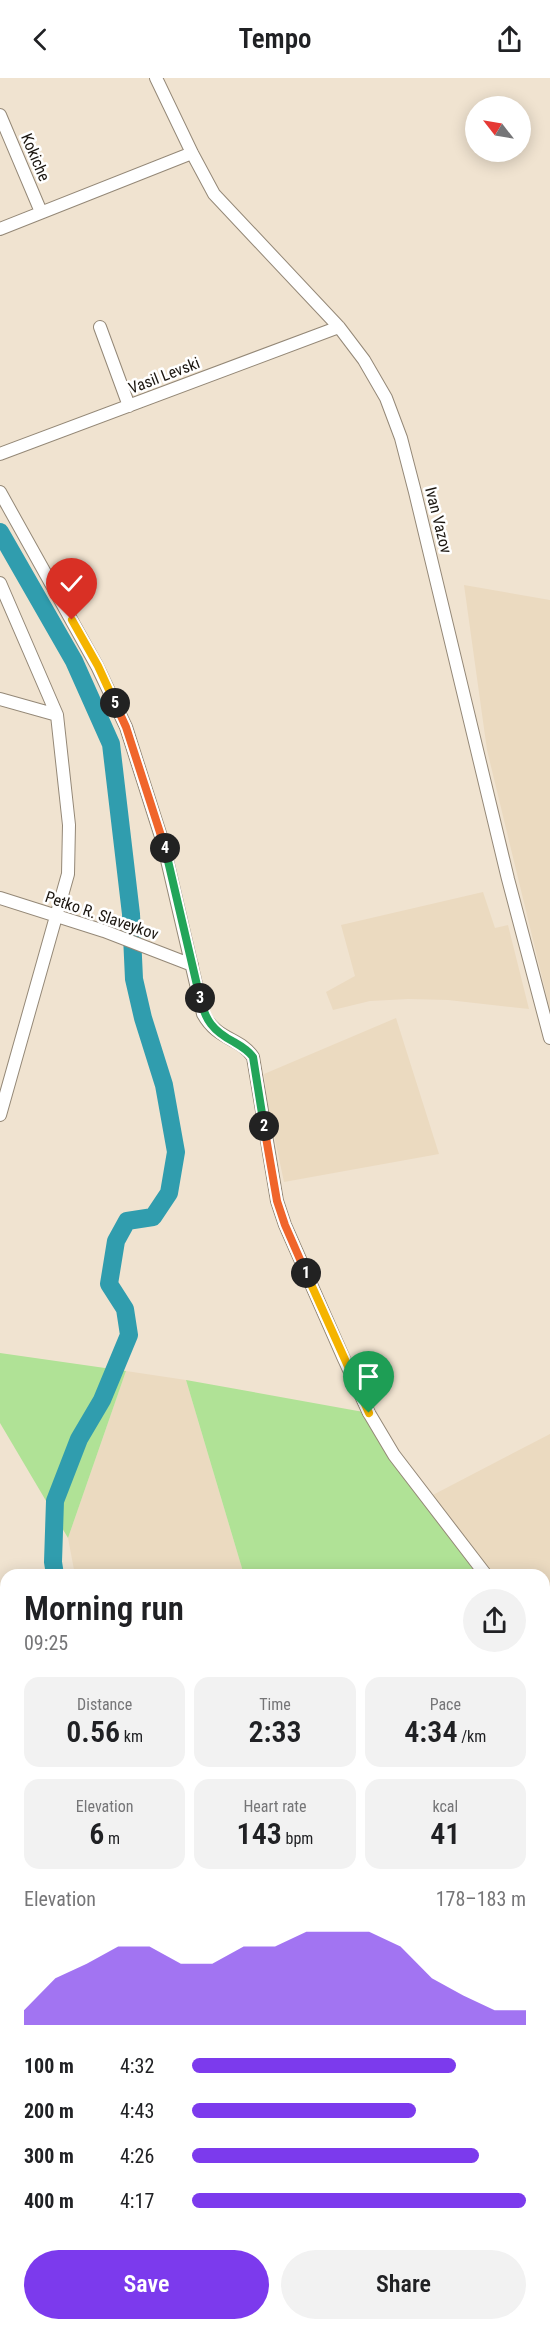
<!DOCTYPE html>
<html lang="en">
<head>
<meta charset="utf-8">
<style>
	:root { --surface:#fff; --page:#f2f2f2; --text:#202124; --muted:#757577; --accent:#7c3aed }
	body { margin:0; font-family:"Roboto Condensed",sans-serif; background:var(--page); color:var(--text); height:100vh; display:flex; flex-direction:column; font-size:22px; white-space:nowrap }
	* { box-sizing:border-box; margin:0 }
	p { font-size:20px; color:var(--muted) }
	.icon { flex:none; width:33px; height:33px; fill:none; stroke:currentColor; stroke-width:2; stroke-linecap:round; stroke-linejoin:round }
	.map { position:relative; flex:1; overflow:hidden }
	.details { position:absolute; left:0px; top:1491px; width:550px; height:762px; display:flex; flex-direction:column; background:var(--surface); border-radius:18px 18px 0 0; box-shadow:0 3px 15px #0003 }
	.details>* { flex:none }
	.needle { width:39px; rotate:301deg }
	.buttons { position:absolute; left:465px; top:18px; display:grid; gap:12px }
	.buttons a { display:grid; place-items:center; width:66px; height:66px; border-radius:50%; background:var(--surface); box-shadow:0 3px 15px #0003; font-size:30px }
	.pin { position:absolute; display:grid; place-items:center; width:51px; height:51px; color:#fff; margin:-62px -26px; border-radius:50% 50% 50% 0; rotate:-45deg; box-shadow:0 0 6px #0007 }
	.pin .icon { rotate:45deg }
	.km { position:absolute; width:30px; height:30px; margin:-15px; border-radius:50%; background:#222; color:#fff; font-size:16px; line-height:30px; text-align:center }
	.round { display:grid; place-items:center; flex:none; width:63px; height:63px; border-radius:32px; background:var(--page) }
	.head { display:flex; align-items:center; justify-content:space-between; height:102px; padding:0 24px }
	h1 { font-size:33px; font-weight:600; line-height:45px }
	.metrics { display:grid; grid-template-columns:repeat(3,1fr); gap:9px; height:102px; padding:6px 24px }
	.metrics div { display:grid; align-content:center; border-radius:15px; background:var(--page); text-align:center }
	.metrics b { font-size:30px; font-weight:600 }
	.metrics small { font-size:16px; font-weight:400 }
	.metrics p { font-size:16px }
	.chart { height:168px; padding:12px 24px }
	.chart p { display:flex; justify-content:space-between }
	.chart svg { width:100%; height:108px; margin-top:6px; fill:var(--accent); opacity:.7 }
	.primary-button { display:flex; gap:12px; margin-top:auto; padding:12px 24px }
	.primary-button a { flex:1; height:69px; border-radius:36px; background:var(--accent); color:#fff; font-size:24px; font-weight:600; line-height:69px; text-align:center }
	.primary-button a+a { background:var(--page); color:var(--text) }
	ul { padding:0 24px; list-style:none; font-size:20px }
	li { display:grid; grid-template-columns:96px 72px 1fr; align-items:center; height:45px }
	li i { height:15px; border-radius:8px; background:var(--accent) }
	header { display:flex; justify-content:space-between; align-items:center; height:78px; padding:0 24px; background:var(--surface); font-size:27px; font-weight:600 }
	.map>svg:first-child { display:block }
</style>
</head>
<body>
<header><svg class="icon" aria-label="back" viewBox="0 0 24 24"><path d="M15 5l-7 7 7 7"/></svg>Tempo<svg class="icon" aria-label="share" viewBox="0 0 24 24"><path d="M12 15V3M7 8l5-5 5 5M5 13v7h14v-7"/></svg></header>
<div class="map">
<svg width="550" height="2253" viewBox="0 0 550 2253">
	<rect width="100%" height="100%" fill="#f0e3d0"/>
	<path fill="#ebdac0" d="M464,507L550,522V932L487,672Z
		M483,814L495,850L508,847L529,931L448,922L408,921L370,923L333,932L326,914L355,898L341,847Z
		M396,940L439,1076L284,1104L269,1034L264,996Z
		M126,1293L186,1302L244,1497H75L68,1460Z
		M550,1356V1594L545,1597L544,1497H486L427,1420Z
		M550,1647V1994L544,1988V1653Z"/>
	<path fill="#b0e296" d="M0,1275L126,1293L68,1460L0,1345Z
		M186,1302L369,1335L486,1497H244Z
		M0,2115L6,2117V2153H0Z
		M0,2217L6,2225V2247H27L33,2253H0Z"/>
	<path fill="#84b868" d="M228,2247H299L314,2253H225Z"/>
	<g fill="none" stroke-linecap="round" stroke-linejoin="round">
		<path stroke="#309dae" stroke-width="18" d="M0,454L74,583L111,666L131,836L134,901L143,940L164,1007L176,1074L169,1115L153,1139L127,1143L116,1163L109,1206L125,1231L129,1257L102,1322L79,1361L55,1423L53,1484L55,1497
			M0,2128L6,2127
			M544,2197L550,2199
			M236,2247L242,2253"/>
		<defs>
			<path id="street" d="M156,0L192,75L214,116L339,249L364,282L386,320L401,360L415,414L508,801L550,960
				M0,37L41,134
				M0,151L192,75
				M100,249L129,328
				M0,376L339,249
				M0,414L97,588L126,649L163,765L203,936C217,962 241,960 253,979L277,1123L285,1147L344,1281L369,1335L394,1377L486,1497
				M0,505L57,637L69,747L68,796L0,1037
				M0,621L57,637
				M0,820L104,853L192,887
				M544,1572L550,1578"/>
		</defs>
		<use href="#street" stroke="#948877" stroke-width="14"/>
		<use href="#street" stroke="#fff" stroke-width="12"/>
		<path stroke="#7e7669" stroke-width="3" stroke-dasharray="3 6" stroke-linecap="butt" d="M0,2225L6,2233
			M18,2247L25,2253"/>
	</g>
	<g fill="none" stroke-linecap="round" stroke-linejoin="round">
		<defs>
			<path id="split-1" d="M306,1195L369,1335"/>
			<path id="split-2" d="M264,1048L277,1123L285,1147L306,1195"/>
			<path id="split-3" d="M200,920C205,942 213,953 234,964C241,968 248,972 253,979L264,1048"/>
			<path id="split-4" d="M165,770L200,920"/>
			<path id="split-5" d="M115,625L126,649L165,770"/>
			<path id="split-6" d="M72,542L98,588L115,625"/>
		</defs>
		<use href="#split-1" stroke="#fff" stroke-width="12"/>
		<use href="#split-2" stroke="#fff" stroke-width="12"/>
		<use href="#split-3" stroke="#fff" stroke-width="12"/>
		<use href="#split-4" stroke="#fff" stroke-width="12"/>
		<use href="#split-5" stroke="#fff" stroke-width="12"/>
		<use href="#split-6" stroke="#fff" stroke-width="12"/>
		<use href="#split-1" stroke="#f5b400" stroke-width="8"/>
		<use href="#split-2" stroke="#f0652b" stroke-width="8"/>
		<use href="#split-3" stroke="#22a559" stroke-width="8"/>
		<use href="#split-4" stroke="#22a559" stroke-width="8"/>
		<use href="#split-5" stroke="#f0652b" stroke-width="8"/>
		<use href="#split-6" stroke="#f5b400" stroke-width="8"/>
	</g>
	<g text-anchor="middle" stroke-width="5" stroke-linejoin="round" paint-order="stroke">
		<g font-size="16" fill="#1a150f" stroke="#fff">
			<text transform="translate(36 79) rotate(67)" y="6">Kokiche</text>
			<text transform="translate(164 297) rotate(-21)" y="6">Vasil Levski</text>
			<text transform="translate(439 442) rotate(76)" y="6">Ivan Vazov</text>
			<text transform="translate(102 837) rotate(19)" y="6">Petko R. Slaveykov</text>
		</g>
	</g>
</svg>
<div class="buttons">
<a><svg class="needle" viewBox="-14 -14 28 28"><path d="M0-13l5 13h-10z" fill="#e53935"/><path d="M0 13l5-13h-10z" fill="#757577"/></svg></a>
</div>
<div class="pin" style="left:369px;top:1335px;background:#1e9e55"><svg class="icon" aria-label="arrive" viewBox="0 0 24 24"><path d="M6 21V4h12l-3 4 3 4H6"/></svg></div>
<div class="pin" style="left:72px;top:542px;background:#d93025"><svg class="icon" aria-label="check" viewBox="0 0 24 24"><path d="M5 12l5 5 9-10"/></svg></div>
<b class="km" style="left:306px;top:1195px">1</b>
<b class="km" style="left:264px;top:1048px">2</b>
<b class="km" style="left:200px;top:920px">3</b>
<b class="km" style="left:165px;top:770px">4</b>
<b class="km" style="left:115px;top:625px">5</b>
<section class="details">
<div class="head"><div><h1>Morning run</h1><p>09:25</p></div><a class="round"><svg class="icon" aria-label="share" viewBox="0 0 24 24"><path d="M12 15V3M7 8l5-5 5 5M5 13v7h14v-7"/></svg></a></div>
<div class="metrics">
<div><p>Distance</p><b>0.56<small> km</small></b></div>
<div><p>Time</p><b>2:33</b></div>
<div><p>Pace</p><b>4:34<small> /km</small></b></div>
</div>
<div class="metrics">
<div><p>Elevation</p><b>6<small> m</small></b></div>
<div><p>Heart rate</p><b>143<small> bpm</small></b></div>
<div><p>kcal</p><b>41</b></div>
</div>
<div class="chart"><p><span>Elevation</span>178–183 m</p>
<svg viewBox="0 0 160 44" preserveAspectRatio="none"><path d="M0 44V38L10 25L20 19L30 12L40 12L50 19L60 19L70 12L80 12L90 6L100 6L110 6L120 12L130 25L140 32L150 38L160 38V44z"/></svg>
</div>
<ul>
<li><b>100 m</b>4:32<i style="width:79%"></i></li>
<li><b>200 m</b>4:43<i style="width:67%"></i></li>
<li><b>300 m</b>4:26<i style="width:86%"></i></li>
<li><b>400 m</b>4:17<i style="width:100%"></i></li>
</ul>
<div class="primary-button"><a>Save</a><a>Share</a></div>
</section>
</div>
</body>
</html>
